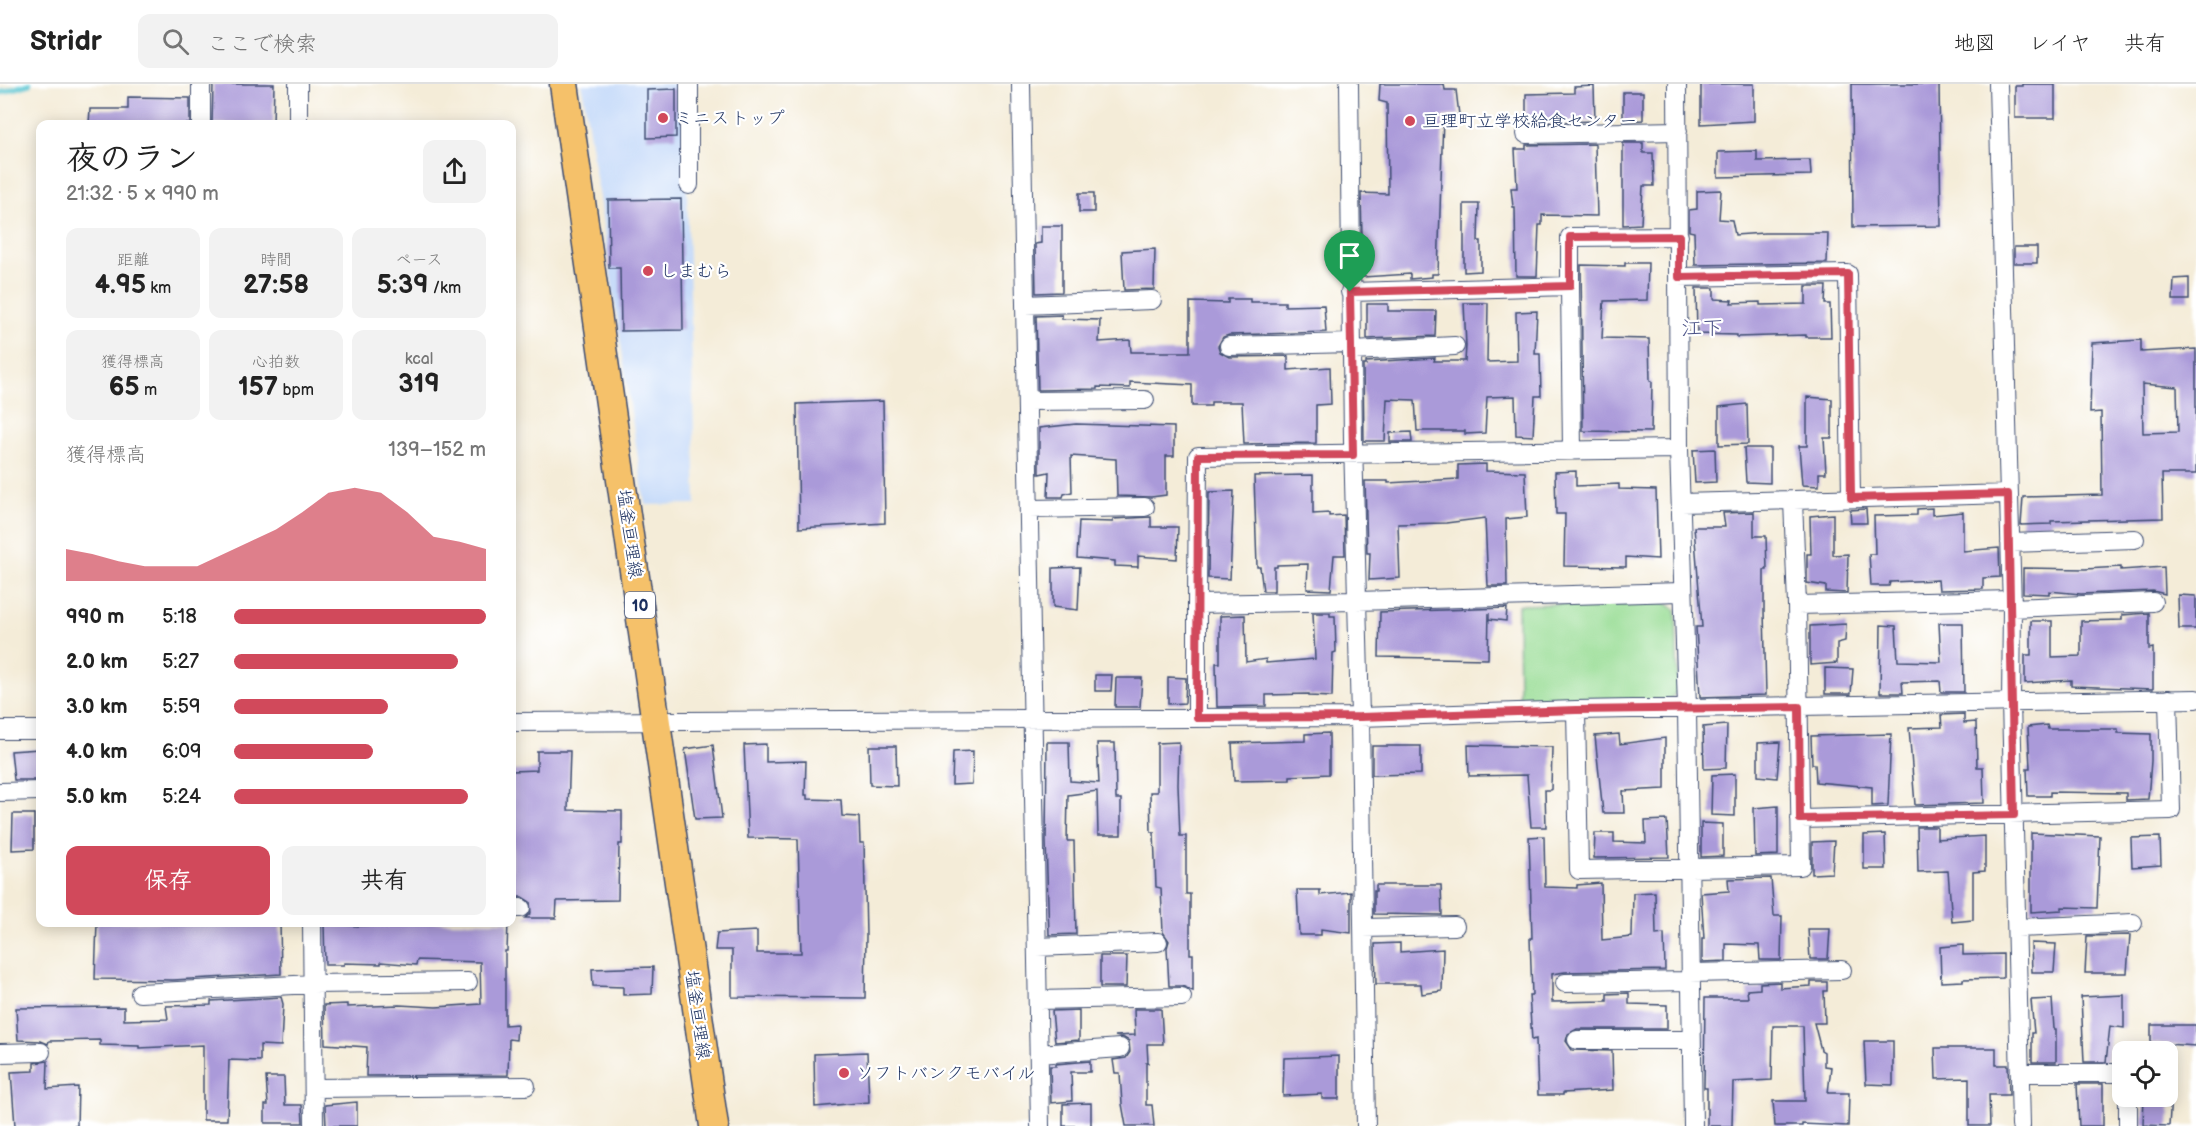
<!DOCTYPE html>
<html lang="ja">
<head>
<meta charset="utf-8">
<style>
	:root { --surface:#fff; --page:#f2f2f2; --text:#222; --muted:#767676; --line:#e0e0e0; --accent:#d1495b }
	body { margin:0; font-family:"Balsamiq Sans","Klee One",sans-serif; background:var(--page); color:var(--text); height:100vh; display:flex; flex-direction:column; font-size:22px; white-space:nowrap }
	* { box-sizing:border-box; margin:0 }
	p { font-size:20px; color:var(--muted) }
	.icon { flex:none; width:33px; height:33px; fill:none; stroke:currentColor; stroke-width:2; stroke-linecap:round; stroke-linejoin:round }
	.map { position:relative; flex:1; overflow:hidden }
	.details { position:absolute; left:36px; top:36px; width:480px; height:807px; display:flex; flex-direction:column; background:var(--surface); border-radius:12px; box-shadow:0 3px 15px #0003 }
	.details>* { flex:none }
	.buttons { position:absolute; left:2112px; top:957px; display:grid; gap:12px }
	.buttons a { display:grid; place-items:center; width:66px; height:66px; border-radius:12px; background:var(--surface); box-shadow:0 3px 15px #0003; font-size:30px }
	.pin { position:absolute; display:grid; place-items:center; width:51px; height:51px; color:#fff; margin:-62px -26px; border-radius:50% 50% 50% 0; rotate:-45deg; box-shadow:0 0 6px #0007 }
	.pin .icon { rotate:45deg }
	.round { display:grid; place-items:center; flex:none; width:63px; height:63px; border-radius:12px; background:var(--page) }
	.head { display:flex; align-items:center; justify-content:space-between; height:102px; padding:0 30px }
	h1 { font-size:33px; font-weight:700; line-height:45px }
	.stats { display:grid; grid-template-columns:repeat(3,1fr); gap:9px; height:102px; padding:6px 30px }
	.stats div { display:grid; align-content:center; border-radius:12px; background:var(--page); text-align:center }
	.stats b { font-size:26px; font-weight:700 }
	.stats small { font-size:16px; font-weight:400 }
	.stats p { font-size:16px }
	.chart { height:168px; padding:12px 30px }
	.chart p { display:flex; justify-content:space-between }
	.chart svg { width:100%; height:108px; margin-top:6px; fill:var(--accent); opacity:.7 }
	.button { display:flex; gap:12px; margin-top:auto; padding:12px 30px }
	.button a { flex:1; height:69px; border-radius:12px; background:var(--accent); color:#fff; font-size:24px; font-weight:700; line-height:69px; text-align:center }
	.button a+a { background:var(--page); color:var(--text) }
	ul { padding:0 30px; list-style:none; font-size:20px }
	li { display:grid; grid-template-columns:96px 72px 1fr; align-items:center; height:45px }
	li i { height:15px; border-radius:8px; background:var(--accent) }
	header { display:flex; align-items:center; gap:36px; box-sizing:border-box; height:84px; padding:0 30px; background:var(--surface); border-bottom:2px solid var(--line) }
	header strong { font-size:28px }
	nav { display:flex; gap:33px; margin-inline-start:auto; font-size:21px }
	.search { width:420px; height:54px; background:var(--page); display:flex; align-items:center; gap:15px; box-sizing:border-box; padding:0 21px; border-radius:12px; color:var(--muted); font-size:22px }
	.map>svg:first-child { display:block }
</style>
</head>
<body>
<header>
<strong>Stridr</strong>
<div class="search"><svg class="icon" aria-label="search" viewBox="0 0 24 24"><circle cx="10" cy="10" r="6"/><path d="M15 15l6 6"/></svg>ここで検索</div>
<nav><a>地図</a><a>レイヤ</a><a>共有</a></nav>
</header>
<div class="map">
<svg width="2196" height="1042" viewBox="0 0 2196 1042">
	<rect width="100%" height="100%" fill="#fff"/>
	<filter id="ink" filterUnits="userSpaceOnUse"><feTurbulence type="fractalNoise" baseFrequency=".0167" numOctaves="2"/><feDisplacementMap in="SourceGraphic" scale="12" xChannelSelector="R" yChannelSelector="G"/><feConvolveMatrix kernelMatrix="1 2 1 2 8 2 1 2 1" color-interpolation-filters="sRGB"/></filter>
	<filter id="wash" filterUnits="userSpaceOnUse"><feTurbulence type="fractalNoise" baseFrequency=".008" numOctaves="4" result="noise"/><feDisplacementMap in="SourceGraphic" scale="24" xChannelSelector="R" yChannelSelector="G"/><feGaussianBlur stdDeviation="1.35" result="paint"/><feColorMatrix in="noise" values="0 0 0 0 0 0 0 0 0 0 0 0 0 0 0 0 0 1.4 0 .05"/><feComposite in="paint" operator="in"/></filter>
	<g filter="url(#wash)">
		<rect width="100%" height="100%" fill="#f4ecd8"/>
		<path fill="#c8dcf9" d="M582,0H684L696,420L645,421Z"/>
		<path fill="#99dd95" stroke="#5a867a" stroke-width="1.5" d="M1664,518L1676,526L1678,606L1667,619H1519L1518,521Z"/>
		<g fill="none" stroke-linecap="round" stroke-linejoin="round">
			<path stroke="#58c5d1" stroke-width="6" d="M0,9L29,0"/>
		</g>
		<g id="blocks">
			<path fill="#aa9ad9" fill-rule="evenodd" d="M213,0H274L273,40H212Z
				M1380,0H1444L1445,6H1456L1459,31L1443,33L1438,190H1432V193L1410,195V190L1363,193L1361,109L1388,110L1387,19L1379,17Z
				M1701,0H1754V37L1701,40Z
				M1852,0H1939L1941,142L1853,143Z
				M2022,0H2055V34H2015V2H2022Z
				M1594,2L1595,37L1526,39V10L1574,9V3Z
				M676,5V53L647,54V6Z
				M1623,8H1643V36L1623,37Z
				M128,13L190,14V40H89L90,25H128Z
				M1623,59H1643V69H1653L1654,102H1643L1641,140L1623,141Z
				M1595,60L1597,132L1542,131V141H1539L1537,192H1516L1515,123H1513L1511,104H1517L1515,65H1526V61Z
				M1757,67V77L1810,76L1811,91L1718,93V68Z
				M1721,106L1719,135L1732,136L1735,151L1764,149H1828L1827,179L1695,181L1694,148L1689,147V126L1697,125V107Z
				M1079,109H1094V128H1079Z
				M681,115L683,246L621,247L620,184H609L608,116Z
				M1464,120H1479L1478,157H1481V187L1464,188Z
				M1041,142H1062V208L1036,209L1035,160L1041,159Z
				M2014,163H2037V179H2014Z
				M1155,165L1154,205L1124,206L1122,167Z
				M1625,179H1648L1647,216L1604,217L1602,254L1649,255L1650,297H1652L1651,348L1583,347L1581,181L1625,182Z
				M2189,194V216H2173L2174,195Z
				M1806,202H1826L1825,220H1830L1831,253H1806V251L1737,253V251L1697,250L1696,204H1714V215L1732,216L1731,219L1760,218V221L1806,220Z
				M1228,215H1250V218H1285V222L1324,221L1326,248L1229,251L1223,253L1218,262L1220,268L1229,273L1288,272V286L1330,283L1331,320L1316,321V359L1244,360L1242,318H1211V322H1192V301L1130,298V304L1097,303V305L1038,306L1036,232L1062,231V235L1100,236L1099,258L1130,256L1131,268H1190V218L1228,219Z
				M1464,219H1488L1487,278L1517,277L1516,228L1537,227L1535,270H1540L1541,312H1535L1533,352L1516,351L1515,312L1487,313L1485,349L1465,350V347H1417L1415,316L1387,315L1385,357H1364L1363,281H1366V278L1435,274L1434,277H1465L1466,262Z
				M1367,220H1388V227H1436L1435,252L1367,255Z
				M2141,256V268L2196,265V390H2162L2163,434L2051,437V440L2021,441L2023,413L2102,411L2101,328L2090,329L2092,259ZM2142,300L2177,303L2178,348L2143,349Z
				M1807,313L1832,315V354H1824L1826,389H1819V402L1802,401L1799,362H1807Z
				M883,317L885,439L799,444L797,320Z
				M1747,320L1748,360L1719,361V323Z
				M1076,340L1174,343V372H1166V411L1151,413L1117,412L1116,375L1071,372L1072,408L1064,410L1063,413H1048L1049,388L1039,390V344Z
				M1411,348L1412,358H1390V349Z
				M1744,364H1770V399L1746,398Z
				M1715,365L1716,398L1695,399L1693,366Z
				M1486,380V387L1525,388L1527,433L1506,435L1507,502H1488L1485,434L1446,439L1398,440L1400,494L1369,496L1370,469H1367L1365,397H1388V399L1458,395V381Z
				M1576,387V402L1619,400V405L1656,406L1658,475L1626,473V483L1564,482L1565,430H1556L1555,388Z
				M1313,391V430L1329,429V432L1344,431L1345,471H1334L1331,506L1307,505L1308,480L1277,481V483H1274V507H1263L1260,483H1257L1254,392Z
				M1234,407L1230,495L1208,494L1209,408Z
				M1932,424V431L1963,428V467L1999,464L2000,493L1983,494V505L1939,506L1938,496L1890,498L1889,502H1871L1869,470H1875L1874,432L1917,431V425Z
				M1866,425L1867,439H1851L1850,426Z
				M1754,428V452H1766L1767,486H1764V527L1766,611L1700,613L1696,543H1702L1694,443H1725L1723,429Z
				M1833,430V471L1848,470L1847,509L1826,508V502L1807,499V470H1811L1810,432Z
				M1151,433V443H1178L1177,475L1138,472V483L1115,482V477L1077,474L1079,437L1113,438V435Z
				M1080,483L1078,526L1053,523V484Z
				M2121,483V486L2164,483L2165,510L2153,507L2081,510L2049,507V510L2023,509V484L2085,485Z
				M2178,511L2196,512V545H2179Z
				M1507,524L1506,537L1489,535V529L1488,575L1379,573L1380,528Z
				M1313,529H1330V532H1335L1336,568L1333,569L1332,613L1309,612V610L1266,611V622L1217,623L1216,579H1220V532L1245,531L1246,578L1266,575V579L1315,575Z
				M2149,529V565L2153,564V605L2071,602V596L2025,599V571H2031V537H2052V573L2081,572V537L2122,536V531Z
				M1939,539H1963L1964,608H1941L1940,597L1902,598L1903,609H1880L1881,541L1896,542L1898,577L1941,578Z
				M1846,540L1845,557L1837,559V579L1810,581V542Z
				M1825,584L1853,585L1851,610H1825Z
				M1095,591H1112L1111,607H1095Z
				M1168,593L1186,594L1185,619L1168,620Z
				M1116,594H1142L1140,623H1115Z
				M1964,630V639L1976,638L1977,683H1983L1984,719L1915,721L1909,644L1942,643L1941,631Z
				M1727,641L1726,684L1704,685L1703,643Z
				M2047,641L2048,645H2118V649L2151,650V677L2148,715L2126,716V709L2050,708V712H2028L2027,684H2030L2028,643Z
				M1329,649V690L1290,692V696L1234,697L1232,659L1305,657V650Z
				M1619,650L1620,660L1665,654V705L1623,707L1624,729H1603L1595,652Z
				M1891,650L1888,721L1872,722V703L1816,698L1815,680H1812L1811,652Z
				M1047,658H1069L1070,697L1099,699L1097,659H1115L1116,715H1121V751H1098L1097,707L1068,711L1067,757H1074L1076,850L1049,851L1046,757Z
				M1179,658L1178,701L1180,752H1186V810H1190V870H1193V907L1182,902H1169L1167,864L1169,857L1163,848L1161,804L1156,803L1154,748H1151L1150,708H1157V659Z
				M1780,658L1777,694L1758,692V659Z
				M766,660V678L806,677L805,711H807V715L841,716L842,732L859,733L860,759H864L866,852L865,914L732,913V866H715L717,849L757,847V869H801L798,755L748,754L744,661Z
				M713,661L722,734L695,735L685,665Z
				M1468,661L1552,663L1551,706H1545L1546,743H1531L1527,691L1469,692Z
				M869,662H896L897,702L870,701Z
				M1372,662H1421V690L1372,691Z
				M39,665L40,696H14L11,667Z
				M537,667H570L568,726L622,727V760H619L618,816L557,817L556,834H525L531,829L530,818L522,813H512V687L537,686Z
				M973,667L972,700L952,701L953,668Z
				M1735,690V732L1711,731L1712,691Z
				M1778,722V771L1755,772L1754,724Z
				M13,730H34V765L12,766Z
				M1667,736L1669,773L1594,774L1595,749H1614V758L1646,759L1645,737Z
				M1701,739L1723,740V772L1701,773Z
				M1917,743H1937V755L1985,752V787L1973,788V836L1952,838L1948,787L1918,788Z
				M2031,749L2100,752L2097,824L2062,823V826L2031,828Z
				M1885,750L1886,785H1864V751Z
				M1544,752L1545,803L1577,804V801L1601,799L1602,856L1632,853L1633,809L1655,808L1656,851L1664,850L1665,886L1565,888L1552,890V918L1607,917V910L1629,909V920L1667,921V945H1577L1568,950L1566,957L1572,966L1612,967L1613,1006L1563,1009V1011H1538L1536,955L1532,956L1529,911H1532L1530,854H1532L1529,753Z
				M2160,753L2161,781L2132,783L2131,754Z
				M1834,757L1832,789L1812,790V758Z
				M1771,794L1774,832H1782L1781,876H1760L1759,861L1726,860V877L1702,878V855H1704L1701,809L1729,807L1728,795Z
				M1376,801H1441L1442,831L1374,830V807H1376Z
				M1297,806H1320V811L1351,808V849L1321,845V851H1299Z
				M97,838H280L281,890L173,896L95,895Z
				M394,838H508L507,867H505V941L517,940L516,956L509,955L508,991L366,992L367,963L325,960L324,921L347,920V923L399,921L436,923L481,920L480,878L417,876L416,881L381,878V880L344,879V881H325L324,840L359,842L394,840Z
				M1808,845H1830L1828,875H1810Z
				M2130,851L2127,889H2085L2087,852Z
				M1400,859V868L1443,865L1442,907L1422,910L1421,900H1376L1375,860Z
				M2031,859L2056,860L2054,888H2032Z
				M1963,861V871L2003,870V894L1963,895V897L1941,898L1940,863Z
				M1100,872H1127L1126,903H1100Z
				M653,883L652,910L623,911V903L593,902L592,885Z
				M1780,898V904L1811,902V898H1827V907H1824L1825,939H1814L1821,966L1824,968V982L1831,983L1828,1009H1849L1848,1042L1802,1040V1042H1775L1773,1017H1805L1803,942H1773L1772,996L1733,998L1732,1042H1707V1004H1704L1705,914H1748L1747,906L1760,905V899Z
				M2124,911V944L2110,942L2106,978H2084L2081,913Z
				M281,913L283,920L281,962L260,961V977L229,976L227,1036H203V961L139,964V962L100,961V956L49,957L48,960L41,957L18,956L16,924L124,923V936L168,935L166,922L211,921V917Z
				M2052,915L2054,945H2056V978H2032V949H2034L2031,916Z
				M1134,925H1161L1163,960H1147L1148,979H1146V1021H1152L1154,1042H1126L1122,1020L1120,989H1115L1113,976L1126,974L1130,968L1129,957L1124,954L1115,952L1135,951Z
				M1079,926V956L1055,958L1052,927Z
				M2151,941H2196V962L2151,959Z
				M1864,957H1893V1001L1866,1000Z
				M1935,964H1996V981H2008L2009,1011H1989L1990,1042H1969V994L1936,995Z
				M867,968L869,1018L815,1023L814,970Z
				M1339,972V1015H1322V1010L1283,1012L1284,974Z
				M48,977L47,1005L78,1003L77,1042H15L11,988L34,987V979Z
				M1090,977V988H1071L1072,1017L1051,1019L1050,982H1056V980Z
				M266,993H284L285,1021H302L303,1039H265V1021H268Z
				M2077,1000H2103V1042H2079Z
				M2144,1012H2171L2169,1042L2143,1041Z
				M357,1018V1042H326L325,1021Z
				M1091,1019V1042H1063V1020Z"/>
		</g>
	</g>
	<g filter="url(#ink)">
		<use href="#blocks" fill-opacity="0" stroke="#3c4b70" stroke-width="1.5"/>
		<g fill="none" stroke-linecap="round" stroke-linejoin="round">
			<defs>
				<path id="minor" d="M298,0V40
					M689,0V101
					M1021,0L1040,1042
					M1349,0L1353,357L1360,633L1366,1042
					M1677,0L1679,365L1687,625L1693,1042
					M1998,0L2012,524
					M201,40V0
					M1526,50L1678,47
					M1679,193L1848,190L1851,414
					M1570,202V153L1679,152
					M1350,208L1570,202L1572,367
					M1025,221L1152,216
					M1229,262L1352,259
					M1352,267L1455,262
					M1027,317L1145,316
					M1793,416L2008,410
					M1029,425L1145,423
					M2010,459L2135,455
					M1197,520L1198,372L1679,365
					M1797,521L2012,516
					M1576,626L1579,786L1801,782L1797,521L1793,416L1681,419
					M1197,634V520L1356,517L1682,508
					M512,638L1360,633L1576,626L2196,615
					M0,646H40
					M0,708L40,707
					M1800,735L2171,726L2168,615
					M512,824H521
					M312,838L314,1042
					M1363,844L1455,842
					M2017,844L2133,839
					M1037,863L1158,858
					M1690,889L1842,886
					M1565,899L1690,897
					M140,909L313,900L468,898
					M1038,916L1182,913
					M1577,956H1691
					M0,969L41,968
					M1039,970L1120,964
					M2020,989H2122
					M314,1004L526,1002
					M2128,1012V1042
					M2021,1042L2011,617L2012,524L2153,518"/>
				<path id="primary" d="M564,0L714,1042"/>
			</defs>
			<use href="#minor" stroke="#3c4b70" stroke-width="20"/>
			<use href="#primary" stroke="#3c4b70" stroke-width="31"/>
			<use href="#minor" stroke="#fff" stroke-width="18"/>
			<use href="#primary" stroke="#f5c16b" stroke-width="28"/>
		</g>
	</g>
	<g fill="none" stroke-linecap="round" stroke-linejoin="round" filter="url(#ink)">
		<defs>
			<path id="route" d="M1679,152V193L1848,190L1851,414L2008,410L2014,731L1800,735L1799,623L1576,626L1360,633L1197,634L1198,372L1353,371L1350,208L1570,202V153Z"/>
		</defs>
		<use href="#route" stroke="#fff" stroke-width="12"/>
		<use href="#route" stroke="#d1495b" stroke-width="8"/>
	</g>
	<g fill="#d1495b" stroke="#fff" stroke-width="2">
		<circle cx="663" cy="34" r="6"/>
		<circle cx="1410" cy="37" r="6"/>
		<circle cx="648" cy="187" r="6"/>
		<circle cx="844" cy="989" r="6"/>
	</g>
	<g text-anchor="middle" stroke-width="4.5" stroke-linejoin="round" paint-order="stroke">
		<rect fill="#fff" stroke="#5f6d8e" stroke-width="1.5" x="625" y="508" width="30" height="26" rx="4.5"/>
		<g font-size="16" font-weight="bold" fill="#1b2f5e">
			<text x="640" y="527">10</text>
		</g>
		<g font-size="18" fill="#1b2f5e" stroke="#fff" text-anchor="start">
			<text x="675" y="40">ミニストップ</text>
			<text x="1422" y="43">亘理町立学校給食センター</text>
			<text x="660" y="193">しまむら</text>
			<text x="856" y="995">ソフトバンクモバイル</text>
		</g>
		<g font-size="18" fill="#1b2f5e" stroke="#fff">
			<text transform="translate(630 450) rotate(82)" y="6">塩釜亘理線</text>
			<text transform="translate(698 931) rotate(82)" y="6">塩釜亘理線</text>
		</g>
		<g font-size="21" fill="#4d5489" stroke="#fff">
			<text x="1702" y="251">江下</text>
		</g>
	</g>
</svg>
<div class="buttons">
<a><svg class="icon" aria-label="locate" viewBox="0 0 24 24"><circle cx="12" cy="12" r="6"/><path d="M12 2v4M12 18v4M2 12h4M18 12h4"/></svg></a>
</div>
<div class="pin" style="left:1350px;top:208px;background:#1e9e55"><svg class="icon" aria-label="arrive" viewBox="0 0 24 24"><path d="M6 21V4h12l-3 4 3 4H6"/></svg></div>
<section class="details">
<div class="head"><div><h1>夜のラン</h1><p>21:32 · 5 × 990 m</p></div><a class="round"><svg class="icon" aria-label="share" viewBox="0 0 24 24"><path d="M12 15V3M7 8l5-5 5 5M5 13v7h14v-7"/></svg></a></div>
<div class="stats">
<div><p>距離</p><b>4.95<small> km</small></b></div>
<div><p>時間</p><b>27:58</b></div>
<div><p>ペース</p><b>5:39<small> /km</small></b></div>
</div>
<div class="stats">
<div><p>獲得標高</p><b>65<small> m</small></b></div>
<div><p>心拍数</p><b>157<small> bpm</small></b></div>
<div><p>kcal</p><b>319</b></div>
</div>
<div class="chart"><p><span>獲得標高</span>139–152 m</p>
<svg viewBox="0 0 160 44" preserveAspectRatio="none"><path d="M0 44V31L10 33L20 36L30 38L40 38L50 38L60 33L70 28L80 23L90 16L100 8L110 6L120 8L130 16L140 26L150 28L160 31V44z"/></svg>
</div>
<ul>
<li><b>990 m</b>5:18<i style="width:100%"></i></li>
<li><b>2.0 km</b>5:27<i style="width:89%"></i></li>
<li><b>3.0 km</b>5:59<i style="width:61%"></i></li>
<li><b>4.0 km</b>6:09<i style="width:55%"></i></li>
<li><b>5.0 km</b>5:24<i style="width:93%"></i></li>
</ul>
<div class="button"><a>保存</a><a>共有</a></div>
</section>
</div>
</body>
</html>
